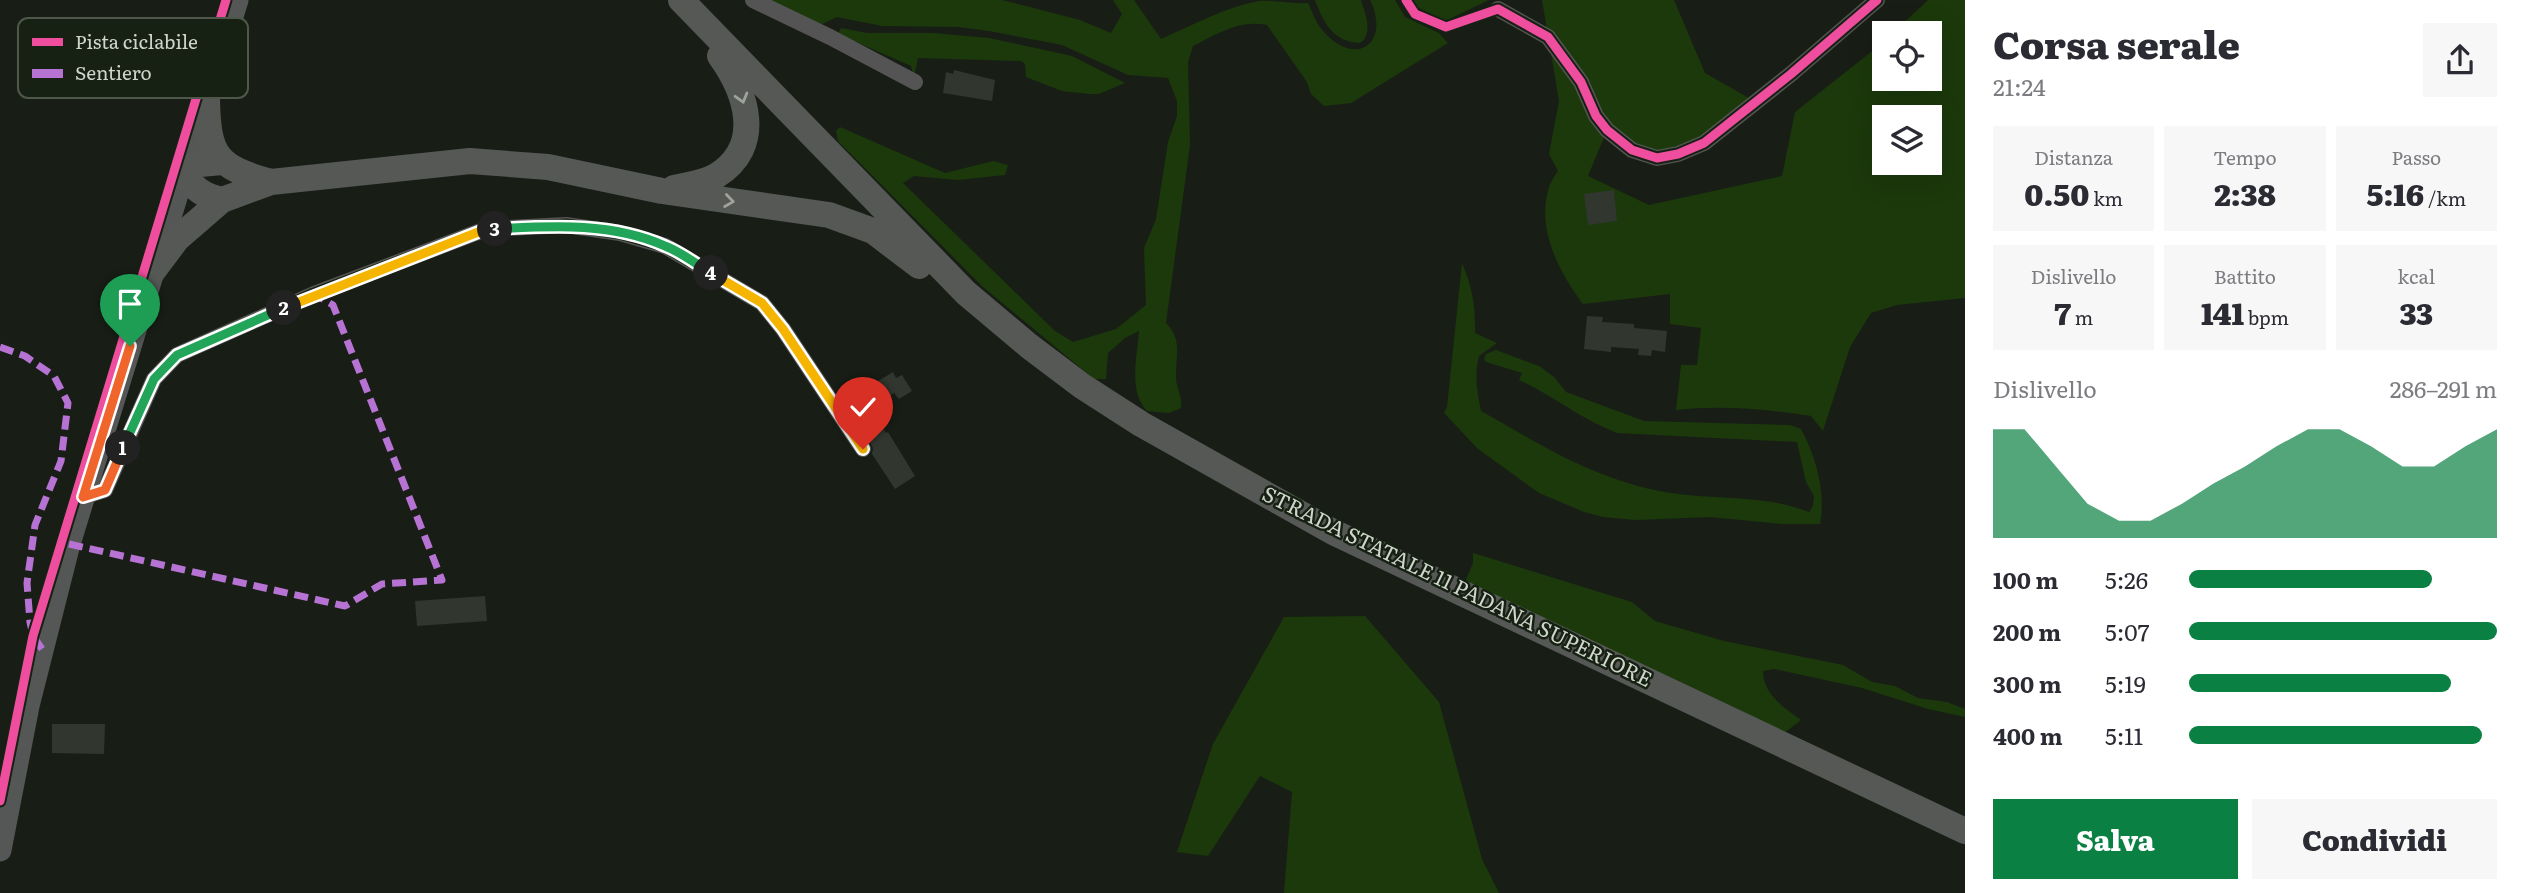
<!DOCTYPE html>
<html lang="it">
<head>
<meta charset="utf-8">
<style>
	:root { --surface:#fff; --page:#f7f7f7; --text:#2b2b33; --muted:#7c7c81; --accent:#0b8043 }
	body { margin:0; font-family:Literata,serif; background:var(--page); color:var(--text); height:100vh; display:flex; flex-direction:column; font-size:26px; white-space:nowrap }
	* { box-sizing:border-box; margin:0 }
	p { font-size:23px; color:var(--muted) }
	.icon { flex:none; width:38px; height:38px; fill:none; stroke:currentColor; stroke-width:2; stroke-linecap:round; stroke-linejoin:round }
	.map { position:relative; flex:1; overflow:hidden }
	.details { display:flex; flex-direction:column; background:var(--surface); width:560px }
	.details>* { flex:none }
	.tools { position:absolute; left:1872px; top:21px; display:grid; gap:14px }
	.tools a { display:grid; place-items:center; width:70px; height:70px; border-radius:0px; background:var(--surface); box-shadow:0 7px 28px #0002; font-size:35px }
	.pin { position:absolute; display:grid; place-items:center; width:60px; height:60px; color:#fff; margin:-72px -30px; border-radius:50% 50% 50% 0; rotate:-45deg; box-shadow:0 0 7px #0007 }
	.pin .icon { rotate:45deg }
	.km { position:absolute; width:35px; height:35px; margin:-18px; border-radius:50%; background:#222; color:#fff; font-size:19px; line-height:35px; text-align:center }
	.round { display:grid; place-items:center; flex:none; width:74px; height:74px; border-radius:0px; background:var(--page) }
	.overview { display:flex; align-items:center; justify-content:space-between; height:119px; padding:0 28px }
	h1 { font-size:38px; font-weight:800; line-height:52px }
	.stats { display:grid; grid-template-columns:repeat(3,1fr); gap:10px; height:119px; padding:7px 28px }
	.stats div { display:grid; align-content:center; border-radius:0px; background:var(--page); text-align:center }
	.stats b { font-size:30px; font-weight:800 }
	.stats small { font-size:19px; font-weight:400 }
	.stats p { font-size:19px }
	.chart { height:196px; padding:14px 28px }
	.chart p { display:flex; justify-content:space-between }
	.chart svg { width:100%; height:126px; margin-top:7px; fill:var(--accent); opacity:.7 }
	.cta { display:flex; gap:14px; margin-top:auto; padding:14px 28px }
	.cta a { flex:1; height:80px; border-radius:0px; background:var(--accent); color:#fff; font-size:28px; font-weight:800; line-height:80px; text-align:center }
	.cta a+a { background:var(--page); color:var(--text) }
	ul { padding:0 28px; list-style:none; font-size:23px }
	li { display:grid; grid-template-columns:112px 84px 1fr; align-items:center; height:52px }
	li i { height:18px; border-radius:9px; background:var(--accent) }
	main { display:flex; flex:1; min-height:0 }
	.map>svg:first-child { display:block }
</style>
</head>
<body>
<main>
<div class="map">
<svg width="1965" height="893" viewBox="0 0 1965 893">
	<rect width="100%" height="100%" fill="#181e16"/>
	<path fill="#1b390b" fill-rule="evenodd" d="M763,0H1002L1080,20L1111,33L1122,14L1113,0H1134L1161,39C1193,25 1225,7 1259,1C1276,0 1292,4 1308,3C1313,13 1316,24 1324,32C1356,68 1391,43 1370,0H1395L1405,17L1439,33L1448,43L1351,103L1324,106L1311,94L1307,82L1267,25C1240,19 1216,34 1193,46L1188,62L1190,145L1166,323C1182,339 1176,354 1176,375C1175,386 1182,393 1181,408L1169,413L1147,411C1128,391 1137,357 1139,331L1125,338L1108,353L1106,379H1094L983,287L838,141L836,131L840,127L945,173L993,161L1008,165L1005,175L958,180L914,176L903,183L1055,331L1073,342L1116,329L1146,305L1144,248L1156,219L1168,142L1177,116V101L1168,78L1128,75L1062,45L989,31L959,27L882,26L837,17L818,26Z
		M1315,0H1361C1365,14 1374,33 1360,43C1333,42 1323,22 1315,0Z
		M1411,0H1489L1445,21L1415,6Z
		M1542,0H1674L1705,73L1754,101C1703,138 1666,180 1610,123L1588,176L1649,205L1782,176L1795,112L1885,41V79H1930V33H1893L1928,0H1965V298L1897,305L1871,313L1850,347L1823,431L1811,416C1765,409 1721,405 1676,410L1681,365H1697L1701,328L1670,324V294L1583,304C1560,274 1537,230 1548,191C1549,184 1554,177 1558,171L1549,154L1559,101ZM1885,117H1930V163H1885Z
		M841,28L867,33H933L989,38L1072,56L1125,83L1099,94H1090L1062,91L1026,77L1025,64L1021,61L918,58L914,77L911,66L838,34Z
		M1462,263C1472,286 1476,308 1475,333L1497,343L1479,356C1474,376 1477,391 1481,411C1540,444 1583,473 1650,489C1702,502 1758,492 1809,512L1813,506L1814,496L1806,482L1797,442L1617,433C1582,420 1554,396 1519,380L1522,373L1486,362L1484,359L1486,354L1496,350L1539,366L1554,377L1566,392L1644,421L1790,425L1801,429C1816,456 1826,493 1820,524H1782L1710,517L1636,520L1603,517L1584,512L1539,493L1478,449L1444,413L1447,407Z
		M1473,553L1632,602L1655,621L1724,641L1843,665L1872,682L1895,686L1918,698L1947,702L1965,709V717L1928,709L1862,688L1774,669L1763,671C1763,694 1784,708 1801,720L1779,737L1463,587L1473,563Z
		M1365,616L1439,702L1482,859L1499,893H1284L1292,792L1260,776L1208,856L1177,852L1213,744L1284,617Z"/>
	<path fill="#31362f" d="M954,70L995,80L992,101L943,93L946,72L953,74Z
		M1614,190L1617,221L1588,225L1584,194Z
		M1587,316L1603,317L1602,322L1634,324V328L1667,331L1665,352L1652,350L1651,356L1638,355L1639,349L1611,347V352L1584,349Z
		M893,372L896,378L902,375L912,391L899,399L894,393L873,406L863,390Z
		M880,424L886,433L888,432L915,476L895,489L872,454L873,448L865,433Z
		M485,596L487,621L417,626L415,601Z
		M52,724H105L104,754L52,753Z"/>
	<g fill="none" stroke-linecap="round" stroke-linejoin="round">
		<path stroke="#545454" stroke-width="16" d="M753,0L830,37L915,82
			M1498,9L1548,37L1581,82L1596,116L1607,130L1632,150L1657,158L1678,154L1704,143L1791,74L1877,0
			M83,497L105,490L154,379L177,355L314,294L486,229L566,225L620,233L665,246L762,303L783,329L863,449"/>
		<path stroke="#555756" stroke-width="23" d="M0,850L28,706L69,544L237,0"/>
		<path stroke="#565856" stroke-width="26" d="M681,0L966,293L1029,346L1082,386L1141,424L1333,532L1965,831
			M207,99C208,155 216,167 271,182
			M674,188C688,185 704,183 716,176C765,146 746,92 720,56
			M222,200C202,196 194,188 182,172L200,164L222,162
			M153,271L177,239L222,200L271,182L470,161L548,167L662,191L829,215L873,231L919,266"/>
		<path stroke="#b673d3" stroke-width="7" stroke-dasharray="14 7" stroke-linecap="butt" d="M0,347L25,356L54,376L68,403L61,461L35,525L27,583L30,622L33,636L42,649
			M69,544L345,606L382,584L442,580L333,305L314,294"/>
		<defs>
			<path id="cycleway" d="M1406,0L1415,14L1446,27L1498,9L1548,37L1581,82L1596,116L1607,130L1632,150L1657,158L1678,154L1704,143L1791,74L1877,0
				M83,497L105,490L154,379L177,355L314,294L486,229L566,225L620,233L665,246L762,303L783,329L863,449
				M0,801L33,636L226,0"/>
		</defs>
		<use href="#cycleway" stroke="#172113" stroke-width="13"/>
		<use href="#cycleway" stroke="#ef4d9e" stroke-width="9"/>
	</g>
	<defs><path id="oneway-chevron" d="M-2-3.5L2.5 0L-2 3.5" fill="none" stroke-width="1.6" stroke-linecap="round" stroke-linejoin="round" transform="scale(1.75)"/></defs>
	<g stroke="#9ea39c">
		<use href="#oneway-chevron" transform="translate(742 98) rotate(74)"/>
		<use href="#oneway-chevron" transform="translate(729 201) rotate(8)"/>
	</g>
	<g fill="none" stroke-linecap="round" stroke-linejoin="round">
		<defs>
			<path id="split-1" d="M123,448L105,490L83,497L130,346"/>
			<path id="split-2" d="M123,448L154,379L177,355L284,308"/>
			<path id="split-3" d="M284,308L486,229H495"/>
			<path id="split-4" d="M495,229C552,226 611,222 665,246C681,252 696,264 711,273"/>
			<path id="split-5" d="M711,273L762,303L783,329L863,449"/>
		</defs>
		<use href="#split-1" stroke="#fff" stroke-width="14"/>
		<use href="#split-2" stroke="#fff" stroke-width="14"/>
		<use href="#split-3" stroke="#fff" stroke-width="14"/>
		<use href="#split-4" stroke="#fff" stroke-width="14"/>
		<use href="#split-5" stroke="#fff" stroke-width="14"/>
		<use href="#split-1" stroke="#f0652b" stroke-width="9"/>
		<use href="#split-2" stroke="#22a559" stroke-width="9"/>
		<use href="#split-3" stroke="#f5b400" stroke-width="9"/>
		<use href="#split-4" stroke="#22a559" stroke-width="9"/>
		<use href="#split-5" stroke="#f5b400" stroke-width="9"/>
	</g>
	<g text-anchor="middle" stroke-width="5" stroke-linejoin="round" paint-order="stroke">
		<g font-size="21" fill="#ced5cb" stroke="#172113">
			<text transform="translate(1457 587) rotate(26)" y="7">STRADA STATALE 11 PADANA SUPERIORE</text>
		</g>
	</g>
	<rect x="18" y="18" width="230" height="80" rx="10" fill="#172113" stroke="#4e574a" stroke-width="2"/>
	<rect x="32" y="38" width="31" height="8" fill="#ef4d9e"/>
	<rect x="32" y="69" width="31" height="9" fill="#b673d3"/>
	<g font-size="19" fill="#ced5cb">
		<text x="75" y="49">Pista ciclabile</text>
		<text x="75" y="80">Sentiero</text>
	</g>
</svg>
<div class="tools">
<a><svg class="icon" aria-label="locate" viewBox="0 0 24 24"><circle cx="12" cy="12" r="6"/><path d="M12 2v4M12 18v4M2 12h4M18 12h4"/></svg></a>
<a><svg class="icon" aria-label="layers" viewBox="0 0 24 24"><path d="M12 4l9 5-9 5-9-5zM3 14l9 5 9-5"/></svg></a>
</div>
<div class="pin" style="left:130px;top:346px;background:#1e9e55"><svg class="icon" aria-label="arrive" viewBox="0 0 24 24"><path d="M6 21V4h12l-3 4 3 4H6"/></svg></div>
<div class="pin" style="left:863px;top:449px;background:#d93025"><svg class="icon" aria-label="check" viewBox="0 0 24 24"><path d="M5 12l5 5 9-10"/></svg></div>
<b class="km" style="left:123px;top:448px">1</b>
<b class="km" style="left:284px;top:308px">2</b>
<b class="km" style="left:495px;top:229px">3</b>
<b class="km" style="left:711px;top:273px">4</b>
</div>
<section class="details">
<div class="overview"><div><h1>Corsa serale</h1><p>21:24</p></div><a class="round"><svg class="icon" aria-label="share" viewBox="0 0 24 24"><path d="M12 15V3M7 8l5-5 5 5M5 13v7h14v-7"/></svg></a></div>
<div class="stats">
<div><p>Distanza</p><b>0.50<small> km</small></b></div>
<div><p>Tempo</p><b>2:38</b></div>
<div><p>Passo</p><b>5:16<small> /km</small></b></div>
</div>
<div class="stats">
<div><p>Dislivello</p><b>7<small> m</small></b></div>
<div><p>Battito</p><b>141<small> bpm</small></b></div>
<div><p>kcal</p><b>33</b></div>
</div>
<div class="chart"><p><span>Dislivello</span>286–291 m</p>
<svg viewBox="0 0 160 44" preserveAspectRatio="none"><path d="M0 44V6L10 6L20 19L30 32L40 38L50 38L60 32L70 25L80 19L90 12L100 6L110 6L120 12L130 19L140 19L150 12L160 6V44z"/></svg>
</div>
<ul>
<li><b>100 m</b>5:26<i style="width:79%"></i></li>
<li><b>200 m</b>5:07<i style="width:100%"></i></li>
<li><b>300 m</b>5:19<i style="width:85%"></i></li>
<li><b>400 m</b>5:11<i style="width:95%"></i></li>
</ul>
<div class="cta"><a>Salva</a><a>Condividi</a></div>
</section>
</main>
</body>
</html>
